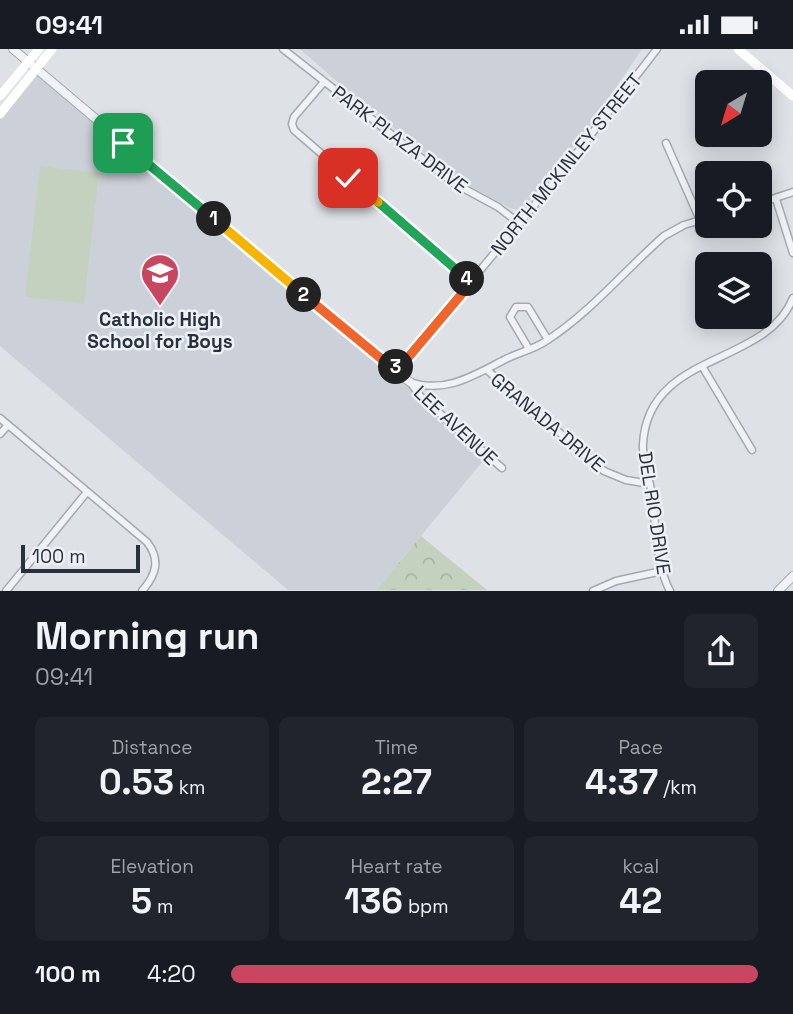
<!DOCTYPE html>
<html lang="en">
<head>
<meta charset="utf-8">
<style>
	:root { --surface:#171b24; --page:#20242c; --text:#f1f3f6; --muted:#9ea1a6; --accent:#c94661 }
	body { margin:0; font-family:"Space Grotesk",sans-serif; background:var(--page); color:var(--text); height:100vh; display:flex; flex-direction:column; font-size:26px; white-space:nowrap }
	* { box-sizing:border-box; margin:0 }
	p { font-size:23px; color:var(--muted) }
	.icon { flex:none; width:38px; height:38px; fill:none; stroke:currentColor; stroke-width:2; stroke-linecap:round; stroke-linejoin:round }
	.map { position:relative; height:542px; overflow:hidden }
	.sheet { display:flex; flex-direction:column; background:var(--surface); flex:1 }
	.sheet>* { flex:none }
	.needle { width:46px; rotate:218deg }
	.tools { position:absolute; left:695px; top:21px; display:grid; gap:14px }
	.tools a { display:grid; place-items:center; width:77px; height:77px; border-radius:10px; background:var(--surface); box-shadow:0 4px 18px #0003; font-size:35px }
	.scale { position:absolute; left:21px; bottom:18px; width:119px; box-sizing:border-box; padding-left:7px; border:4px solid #28313d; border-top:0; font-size:19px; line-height:24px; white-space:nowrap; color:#28313d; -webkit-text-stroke:5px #edf1f5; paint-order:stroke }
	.pin { position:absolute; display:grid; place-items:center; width:60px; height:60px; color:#fff; margin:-30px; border-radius:14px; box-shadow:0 4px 10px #0006 }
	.km { position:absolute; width:35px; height:35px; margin:-18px; border-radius:50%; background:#222; color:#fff; font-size:19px; line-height:35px; text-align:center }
	.round { display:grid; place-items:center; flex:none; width:74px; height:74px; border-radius:10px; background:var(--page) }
	.head { display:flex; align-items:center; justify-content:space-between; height:119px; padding:0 35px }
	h1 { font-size:38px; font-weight:800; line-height:52px }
	.stats { display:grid; grid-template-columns:repeat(3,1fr); gap:10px; height:119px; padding:7px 35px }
	.stats div { display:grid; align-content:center; border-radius:10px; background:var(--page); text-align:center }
	.stats b { font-size:35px; font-weight:800 }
	.stats small { font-size:19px; font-weight:400 }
	.stats p { font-size:19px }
	ul { padding:0 35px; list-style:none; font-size:23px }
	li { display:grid; grid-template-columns:112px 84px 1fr; align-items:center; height:52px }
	li i { height:18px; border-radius:9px; background:var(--accent) }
	.status { display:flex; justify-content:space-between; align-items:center; height:49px; padding:0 35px; background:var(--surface); direction:ltr }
	.status svg { height:19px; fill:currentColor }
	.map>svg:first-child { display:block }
</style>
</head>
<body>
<div class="status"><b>09:41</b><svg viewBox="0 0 49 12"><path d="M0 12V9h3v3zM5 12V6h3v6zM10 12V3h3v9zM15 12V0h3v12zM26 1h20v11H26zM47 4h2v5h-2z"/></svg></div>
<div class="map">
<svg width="793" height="542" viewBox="0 0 793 542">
	<defs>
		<pattern id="forest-crowns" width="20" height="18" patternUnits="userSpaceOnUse" patternTransform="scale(1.75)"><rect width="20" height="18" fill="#c4d1bf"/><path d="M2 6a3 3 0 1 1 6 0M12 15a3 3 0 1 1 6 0" fill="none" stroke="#a8b4a5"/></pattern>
	</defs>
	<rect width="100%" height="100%" fill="#dee2e7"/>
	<path fill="#ccd1d9" d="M300,0H642L589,78L521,162L510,159L457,130L350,44Z
		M37,20L414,339L488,406L376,541H288L0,297V64Z"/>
	<path fill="#c4d1bf" d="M40,117L99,124L84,255L25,248Z"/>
	<path fill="url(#forest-crowns)" d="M421,487L487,541H376Z"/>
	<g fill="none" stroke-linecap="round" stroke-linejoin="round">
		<defs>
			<path id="minor" d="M283,0L452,133L498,158L520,175
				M324,33L294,68L292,75L294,81L471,234
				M666,94L700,171
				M776,150L793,204
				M760,154L793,143
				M529,300L510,268L516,258H528L548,291
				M390,317L396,318L402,315L562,123L657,0
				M702,317L752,401
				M487,321L604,422L626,431L650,435
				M410,333C444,345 473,327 502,312C516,304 533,301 546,292C590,264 625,221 664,187L684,176L707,169
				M410,333L421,348L502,419
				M0,369L147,493C161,511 156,526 142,542
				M0,385L8,376
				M6,542L87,443
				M593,542L616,532L662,522
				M670,542C656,517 656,475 652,447C650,430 642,412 643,395C648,302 766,318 793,249"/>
			<path id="tertiary" d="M13,0L397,324L410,333
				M778,542L793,527"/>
		</defs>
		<use href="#minor" stroke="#a4a9b1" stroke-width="9"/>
		<use href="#tertiary" stroke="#a4a9b1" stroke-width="10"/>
		<use href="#minor" stroke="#f0f2f5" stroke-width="6"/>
		<use href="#tertiary" stroke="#f0f2f5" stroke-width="8"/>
		<path stroke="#fff" stroke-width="9" d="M738,0L793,47
			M0,47L39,0
			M0,65L52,0"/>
	</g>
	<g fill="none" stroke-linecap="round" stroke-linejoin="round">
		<defs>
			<path id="split-1" d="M123,94L214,170"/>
			<path id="split-2" d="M214,170L304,246"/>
			<path id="split-3" d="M304,246L390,317L396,318"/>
			<path id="split-4" d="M396,318L406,311L471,234L467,230"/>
			<path id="split-5" d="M378,153L467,230"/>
			<path id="split-6" d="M348,129L378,153"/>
		</defs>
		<use href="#split-1" stroke="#fff" stroke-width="14"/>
		<use href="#split-2" stroke="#fff" stroke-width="14"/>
		<use href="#split-3" stroke="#fff" stroke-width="14"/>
		<use href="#split-4" stroke="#fff" stroke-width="14"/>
		<use href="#split-5" stroke="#fff" stroke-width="14"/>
		<use href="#split-6" stroke="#fff" stroke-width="14"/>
		<use href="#split-1" stroke="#22a559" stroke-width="9"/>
		<use href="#split-2" stroke="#f5b400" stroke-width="9"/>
		<use href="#split-3" stroke="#f0652b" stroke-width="9"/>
		<use href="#split-4" stroke="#f0652b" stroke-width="9"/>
		<use href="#split-5" stroke="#22a559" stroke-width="9"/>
		<use href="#split-6" stroke="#f5b400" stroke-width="9"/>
	</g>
	<defs>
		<symbol id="school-pin" viewBox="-11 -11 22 30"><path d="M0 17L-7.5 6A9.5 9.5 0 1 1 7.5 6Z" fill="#c94661" stroke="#edf1f5"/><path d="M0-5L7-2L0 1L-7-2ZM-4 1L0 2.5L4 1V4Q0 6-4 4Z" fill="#fff"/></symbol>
	</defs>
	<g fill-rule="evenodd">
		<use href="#school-pin" x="138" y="202" width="44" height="60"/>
	</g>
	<g text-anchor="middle" stroke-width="5" stroke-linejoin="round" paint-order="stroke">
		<g font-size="19" fill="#28313d" stroke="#edf1f5">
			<text transform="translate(400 90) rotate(37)" y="7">PARK PLAZA DRIVE</text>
			<text transform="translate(566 115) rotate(-51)" y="7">NORTH MCKINLEY STREET</text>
			<text transform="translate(548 373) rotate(40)" y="7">GRANADA DRIVE</text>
			<text transform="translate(456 376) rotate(43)" y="7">LEE AVENUE</text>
			<text transform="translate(655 464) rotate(81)" y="7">DEL RIO DRIVE</text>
		</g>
		<g font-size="19" font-weight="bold" fill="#28313d" stroke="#edf1f5">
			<text x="160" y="277">Catholic High<tspan x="160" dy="22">School for Boys</tspan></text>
		</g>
	</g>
</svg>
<div class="tools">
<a><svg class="needle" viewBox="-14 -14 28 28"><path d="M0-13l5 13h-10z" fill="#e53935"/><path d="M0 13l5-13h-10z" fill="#9ea1a6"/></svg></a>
<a><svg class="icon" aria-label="locate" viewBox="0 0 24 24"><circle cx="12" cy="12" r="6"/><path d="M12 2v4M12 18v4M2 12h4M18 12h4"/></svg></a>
<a><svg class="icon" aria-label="layers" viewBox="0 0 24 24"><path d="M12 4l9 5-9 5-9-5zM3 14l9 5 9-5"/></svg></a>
</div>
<div class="scale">100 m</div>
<div class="pin" style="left:123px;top:94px;background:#1e9e55"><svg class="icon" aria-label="arrive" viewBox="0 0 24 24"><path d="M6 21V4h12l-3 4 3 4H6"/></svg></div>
<div class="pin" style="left:348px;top:129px;background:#d93025"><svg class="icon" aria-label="check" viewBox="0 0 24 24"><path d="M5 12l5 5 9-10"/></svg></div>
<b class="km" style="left:214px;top:170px">1</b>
<b class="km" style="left:304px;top:246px">2</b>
<b class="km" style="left:396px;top:318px">3</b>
<b class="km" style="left:467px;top:230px">4</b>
</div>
<section class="sheet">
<div class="head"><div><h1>Morning run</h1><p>09:41</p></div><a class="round"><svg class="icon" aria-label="share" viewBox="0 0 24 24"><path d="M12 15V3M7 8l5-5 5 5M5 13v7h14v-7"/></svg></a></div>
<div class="stats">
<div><p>Distance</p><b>0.53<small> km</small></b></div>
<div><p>Time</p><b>2:27</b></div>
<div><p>Pace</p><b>4:37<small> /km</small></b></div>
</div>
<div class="stats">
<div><p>Elevation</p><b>5<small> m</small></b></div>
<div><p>Heart rate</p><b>136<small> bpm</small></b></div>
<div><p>kcal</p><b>42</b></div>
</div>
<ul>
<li><b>100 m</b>4:20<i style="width:100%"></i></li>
</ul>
</section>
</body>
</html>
